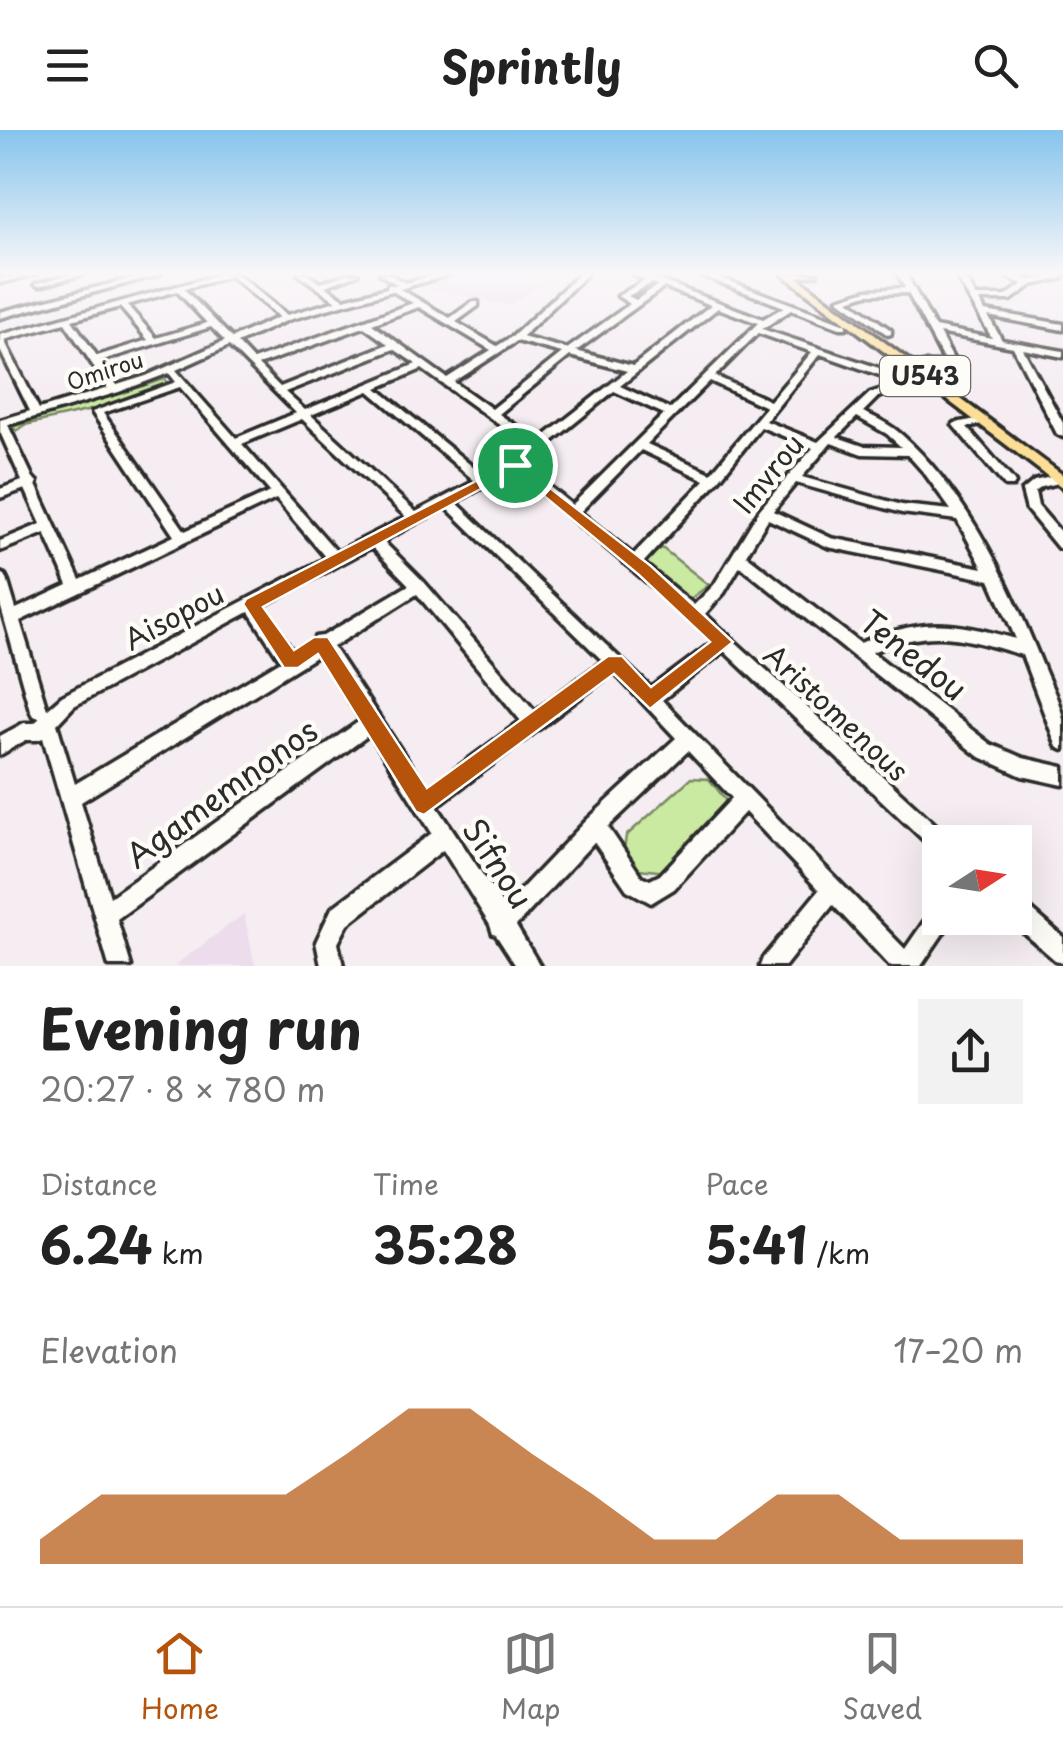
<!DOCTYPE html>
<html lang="en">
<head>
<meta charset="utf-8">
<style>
	:root { --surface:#fff; --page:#f2f2f2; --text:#222; --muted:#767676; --line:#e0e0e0; --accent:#b45309 }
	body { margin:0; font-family:"Playpen Sans",sans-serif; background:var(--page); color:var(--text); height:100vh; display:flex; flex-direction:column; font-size:38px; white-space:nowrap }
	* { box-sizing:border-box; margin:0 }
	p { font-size:32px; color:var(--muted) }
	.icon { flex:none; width:55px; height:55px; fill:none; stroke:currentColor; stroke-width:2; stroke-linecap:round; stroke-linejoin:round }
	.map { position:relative; height:836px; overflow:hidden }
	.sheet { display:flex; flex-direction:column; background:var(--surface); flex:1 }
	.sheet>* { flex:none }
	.needle { width:65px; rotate:78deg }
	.fabs { position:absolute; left:922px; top:695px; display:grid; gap:20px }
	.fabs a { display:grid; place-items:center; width:110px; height:110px; border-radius:0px; background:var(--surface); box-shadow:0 10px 40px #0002; font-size:50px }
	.pin { position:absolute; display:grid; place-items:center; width:85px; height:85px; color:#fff; margin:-42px; border:5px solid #fff; border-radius:50%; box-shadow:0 2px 10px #0007 }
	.round { display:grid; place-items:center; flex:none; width:105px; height:105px; border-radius:0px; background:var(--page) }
	.head { display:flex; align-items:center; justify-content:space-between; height:170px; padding:0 40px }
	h1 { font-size:55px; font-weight:700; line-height:75px }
	.metrics { display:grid; grid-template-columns:repeat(3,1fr); gap:15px; height:170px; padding:10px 40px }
	.metrics div { display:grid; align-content:center }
	.metrics b { font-size:50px; font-weight:700 }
	.metrics small { font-size:28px; font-weight:400 }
	.metrics p { font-size:28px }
	.chart { height:280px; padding:20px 40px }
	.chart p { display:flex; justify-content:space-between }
	.chart svg { width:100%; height:180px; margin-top:10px; fill:var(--accent); opacity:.7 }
	header { display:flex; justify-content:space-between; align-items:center; height:130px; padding:0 40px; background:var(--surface); font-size:45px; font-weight:700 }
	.dock { display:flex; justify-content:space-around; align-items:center; height:140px; border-top:2px solid var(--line); background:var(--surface); font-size:28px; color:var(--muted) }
	.dock a { display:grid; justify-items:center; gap:5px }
	.dock .current { color:var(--accent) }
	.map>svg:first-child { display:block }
</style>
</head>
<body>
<header><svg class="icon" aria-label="menu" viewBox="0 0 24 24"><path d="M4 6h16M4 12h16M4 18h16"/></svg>Sprintly<svg class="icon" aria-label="search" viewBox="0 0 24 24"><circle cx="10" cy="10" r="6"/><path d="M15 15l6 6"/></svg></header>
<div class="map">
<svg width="1063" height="836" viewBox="0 0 1063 836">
	<rect width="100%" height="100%" fill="#f5edf2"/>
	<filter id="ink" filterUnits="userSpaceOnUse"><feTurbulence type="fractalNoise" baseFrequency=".01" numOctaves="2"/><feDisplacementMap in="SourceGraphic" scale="20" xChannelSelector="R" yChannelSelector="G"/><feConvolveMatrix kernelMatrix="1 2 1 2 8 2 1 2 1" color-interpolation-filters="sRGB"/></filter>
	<g filter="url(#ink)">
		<path fill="#ecdcec" d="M457,144H541L531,149L544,154L509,175L407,155Z
			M244,784L255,836H174Z"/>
		<path fill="#cae9a1" stroke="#7a8a66" stroke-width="2.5" d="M165,249L170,255L100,278L25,295L17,301L12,297Z
			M662,418L709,455L686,472L646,436L647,428Z
			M691,648L709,649L725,669V685L667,742L639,739L624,720L626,706Z"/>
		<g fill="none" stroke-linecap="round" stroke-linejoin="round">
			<defs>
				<path id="minor" d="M22,144H35L0,153V149Z
					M71,144H84L39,156L35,154Z
					M149,144H161L0,188V182Z
					M221,144H237L287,185L336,171L298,144H307L320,153L347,144H358L325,156L344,169L387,158L388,155H398L380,144H389L405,153L439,144H451L400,159L450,188L472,172H478V176L456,192L497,216L513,206L579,144H587L522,207L567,219L630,174L618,166L645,150L632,144H643L763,189L784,177L698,144H709L846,194V198H840L791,180L762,199L894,243L895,245L891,263L878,267L863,282C877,288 891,295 902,305C970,366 1011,457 1044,539C1050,554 1060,572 1063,589C1063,598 1063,610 1063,620L1057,617L1022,525C962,507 932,497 872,522L990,614L1023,628L1063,637V655L1022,646L978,626L740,436L724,463L705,484L947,705L950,712H940V722L933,719L724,521L662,570L905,819L932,780L940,777V788H951L948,796L921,836H890L833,775L785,836H760L763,828L819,760L745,682L674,759L651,773L627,760L594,712L516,796L540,836H516L496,805L493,804L490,795L443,720L348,794L338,813L343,836H321L316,812L332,778L432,703L370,604L117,789L131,836H109L43,608L37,610H26L0,625V606L24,593H34L40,588L33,586L30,580L0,474V443L5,445L7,449L16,479L68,455L45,403L0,421V411L41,394L25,359L0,368V359L22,351L0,302V290L30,281L0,220V205ZM231,146L279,187L232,208L184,159ZM652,153L658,155L636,170L628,166ZM664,157L711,175L633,236L576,221ZM177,161L207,193L156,208L127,175ZM392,161L413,173L253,230L237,213L288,190ZM120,177L148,210L97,226L72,190ZM419,177L491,220L447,248L372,194ZM718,178L758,193L670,279L620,256ZM65,193L108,258L39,279L4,210ZM211,197L225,211L146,246L117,255L100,231ZM364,197L388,214L280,257L258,235ZM758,203L812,222L770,271L715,246ZM517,211L562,223L492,279L454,252ZM229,216L296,283L236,308L176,240ZM394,219L416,234L305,280L285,262ZM820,224L885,247L882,259L870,263L818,312L766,291ZM570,226L627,241L538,311L499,284ZM422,239L530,317L511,332L484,346L377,258ZM169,243L176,252L92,282L174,406L80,450L36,355L37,352L33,348L8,295L119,262ZM710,251L766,277L711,343L647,314ZM180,257L270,362L185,401L103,283ZM369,261L475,351L416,382L311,285ZM614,261L664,284L572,375L523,335ZM857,287L887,304L901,317L863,316L837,307ZM302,289L406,387L337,422L242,314ZM761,297L813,318L760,379L714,455L694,475L643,433L718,351ZM831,313L862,324L908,325L925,344L951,380L902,375L802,347ZM641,320L705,350L633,425L580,382ZM514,340L690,488L714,511L651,558L456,372ZM796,353L902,383L957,390L983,438L831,408L773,381ZM276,369L326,428L62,566L47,579L20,491ZM446,377L603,531L535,581L424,452L383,411ZM768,389L828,417L990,450L1016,509C951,491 924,487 860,513L746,425ZM372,417L409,455L323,506L315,507L313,512L294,523L262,476ZM417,464L521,591L427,660L333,517ZM249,482L281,531L75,654L57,594L74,576ZM320,524L361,590L110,767L81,672ZM614,542L676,608L588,689L504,777L437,676ZM688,621L732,668L660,745L650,750L641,746L608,697Z
					M789,144H817L790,148L786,146Z
					M898,144H906L935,197L992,208L955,144H963L976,166H1006L1023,154L1001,144H1012L1030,150L1063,144V148L1032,155L1011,170H979L985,181L1063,194V200L988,186L1002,210L1063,221V227L1023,219L1063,293V307L1057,304L1013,217L939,203L958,238L943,250H935V246L945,239H923L918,236L923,233H945L908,163L867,164L849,170L891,200V204L888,205L838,169L867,160L905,158Z
					M982,288L986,289V293L967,297L1013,350L1015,353L1013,356H1005L953,295L955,293Z
					M1063,344V352L1042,357L1035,362L1038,376L1063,405V419L1058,418L1027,380L1022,361L1034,351Z
					M1015,769L1023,772L1063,807V833L1055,830L1007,788H1015Z"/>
				<path id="major" d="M782,144H793L1063,345V358Z"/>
			</defs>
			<use href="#minor" stroke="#2b2b2b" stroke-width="7"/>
			<use href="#major" stroke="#2b2b2b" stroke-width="7"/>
			<use href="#minor" fill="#fdfcf7" fill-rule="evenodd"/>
			<use href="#major" fill="#fdde96" fill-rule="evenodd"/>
		</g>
	</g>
	<linearGradient id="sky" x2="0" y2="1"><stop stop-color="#86c4ed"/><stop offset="0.55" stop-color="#faf7f9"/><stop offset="1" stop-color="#faf7f9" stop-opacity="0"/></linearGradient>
	<rect width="1063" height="261" fill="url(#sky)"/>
	<path fill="#b45309" stroke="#fff" stroke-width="2.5" fill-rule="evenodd" d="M515,331L651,436L733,512L650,579L614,544L424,685L416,682L318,524L298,538H284L243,474L246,469ZM514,341L639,445L710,512L651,557L622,526H608L427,658L328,507H314L294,520L263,477Z"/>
	<g text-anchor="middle" stroke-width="9" stroke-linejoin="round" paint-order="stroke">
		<g font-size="22" fill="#2b2b2b" stroke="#fdfcf7">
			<text transform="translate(105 241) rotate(-18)" y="8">Omirou</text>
		</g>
		<rect fill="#fdfcf7" stroke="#6a6a68" stroke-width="2.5" x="880" y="226" width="90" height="40" rx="8"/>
		<g font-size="25" font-weight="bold" fill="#2b2b2b">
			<text x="925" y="255">U543</text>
		</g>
		<g font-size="28" fill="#2b2b2b" stroke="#fdfcf7">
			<text transform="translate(769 344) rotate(-51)" y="10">Imvrou</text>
			<text transform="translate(174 487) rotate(-28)" y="10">Aisopou</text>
			<text transform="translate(836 583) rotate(43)" y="10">Aristomenous</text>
		</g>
		<g font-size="32" fill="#2b2b2b" stroke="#fdfcf7">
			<text transform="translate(913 526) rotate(38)" y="11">Tenedou</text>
			<text transform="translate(222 664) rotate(-36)" y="11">Agamemnonos</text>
			<text transform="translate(497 734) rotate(57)" y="11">Sifnou</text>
		</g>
	</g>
</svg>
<div class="fabs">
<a><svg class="needle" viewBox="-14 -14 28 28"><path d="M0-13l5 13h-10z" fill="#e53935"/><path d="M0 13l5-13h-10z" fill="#767676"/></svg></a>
</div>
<div class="pin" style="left:515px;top:335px;background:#1e9e55"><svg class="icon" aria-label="arrive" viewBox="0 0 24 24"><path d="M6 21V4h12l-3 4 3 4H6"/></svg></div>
</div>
<section class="sheet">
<div class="head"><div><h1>Evening run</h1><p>20:27 · 8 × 780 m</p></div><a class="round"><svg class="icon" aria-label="share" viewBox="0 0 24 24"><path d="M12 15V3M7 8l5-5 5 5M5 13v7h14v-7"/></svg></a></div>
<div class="metrics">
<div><p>Distance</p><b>6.24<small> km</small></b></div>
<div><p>Time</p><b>35:28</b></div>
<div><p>Pace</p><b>5:41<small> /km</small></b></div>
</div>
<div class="chart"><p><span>Elevation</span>17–20 m</p>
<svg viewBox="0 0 160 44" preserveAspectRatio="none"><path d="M0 44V38L10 27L20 27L30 27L40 27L50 17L60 6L70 6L80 17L90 27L100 38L110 38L120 27L130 27L140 38L150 38L160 38V44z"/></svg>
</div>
</section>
<nav class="dock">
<a class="current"><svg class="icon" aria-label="home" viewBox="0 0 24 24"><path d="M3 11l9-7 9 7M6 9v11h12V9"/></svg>Home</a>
<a><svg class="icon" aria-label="map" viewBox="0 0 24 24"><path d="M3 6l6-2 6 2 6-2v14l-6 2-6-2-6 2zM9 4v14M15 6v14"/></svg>Map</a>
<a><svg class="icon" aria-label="saved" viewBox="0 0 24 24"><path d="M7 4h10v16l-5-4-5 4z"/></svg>Saved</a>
</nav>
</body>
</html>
